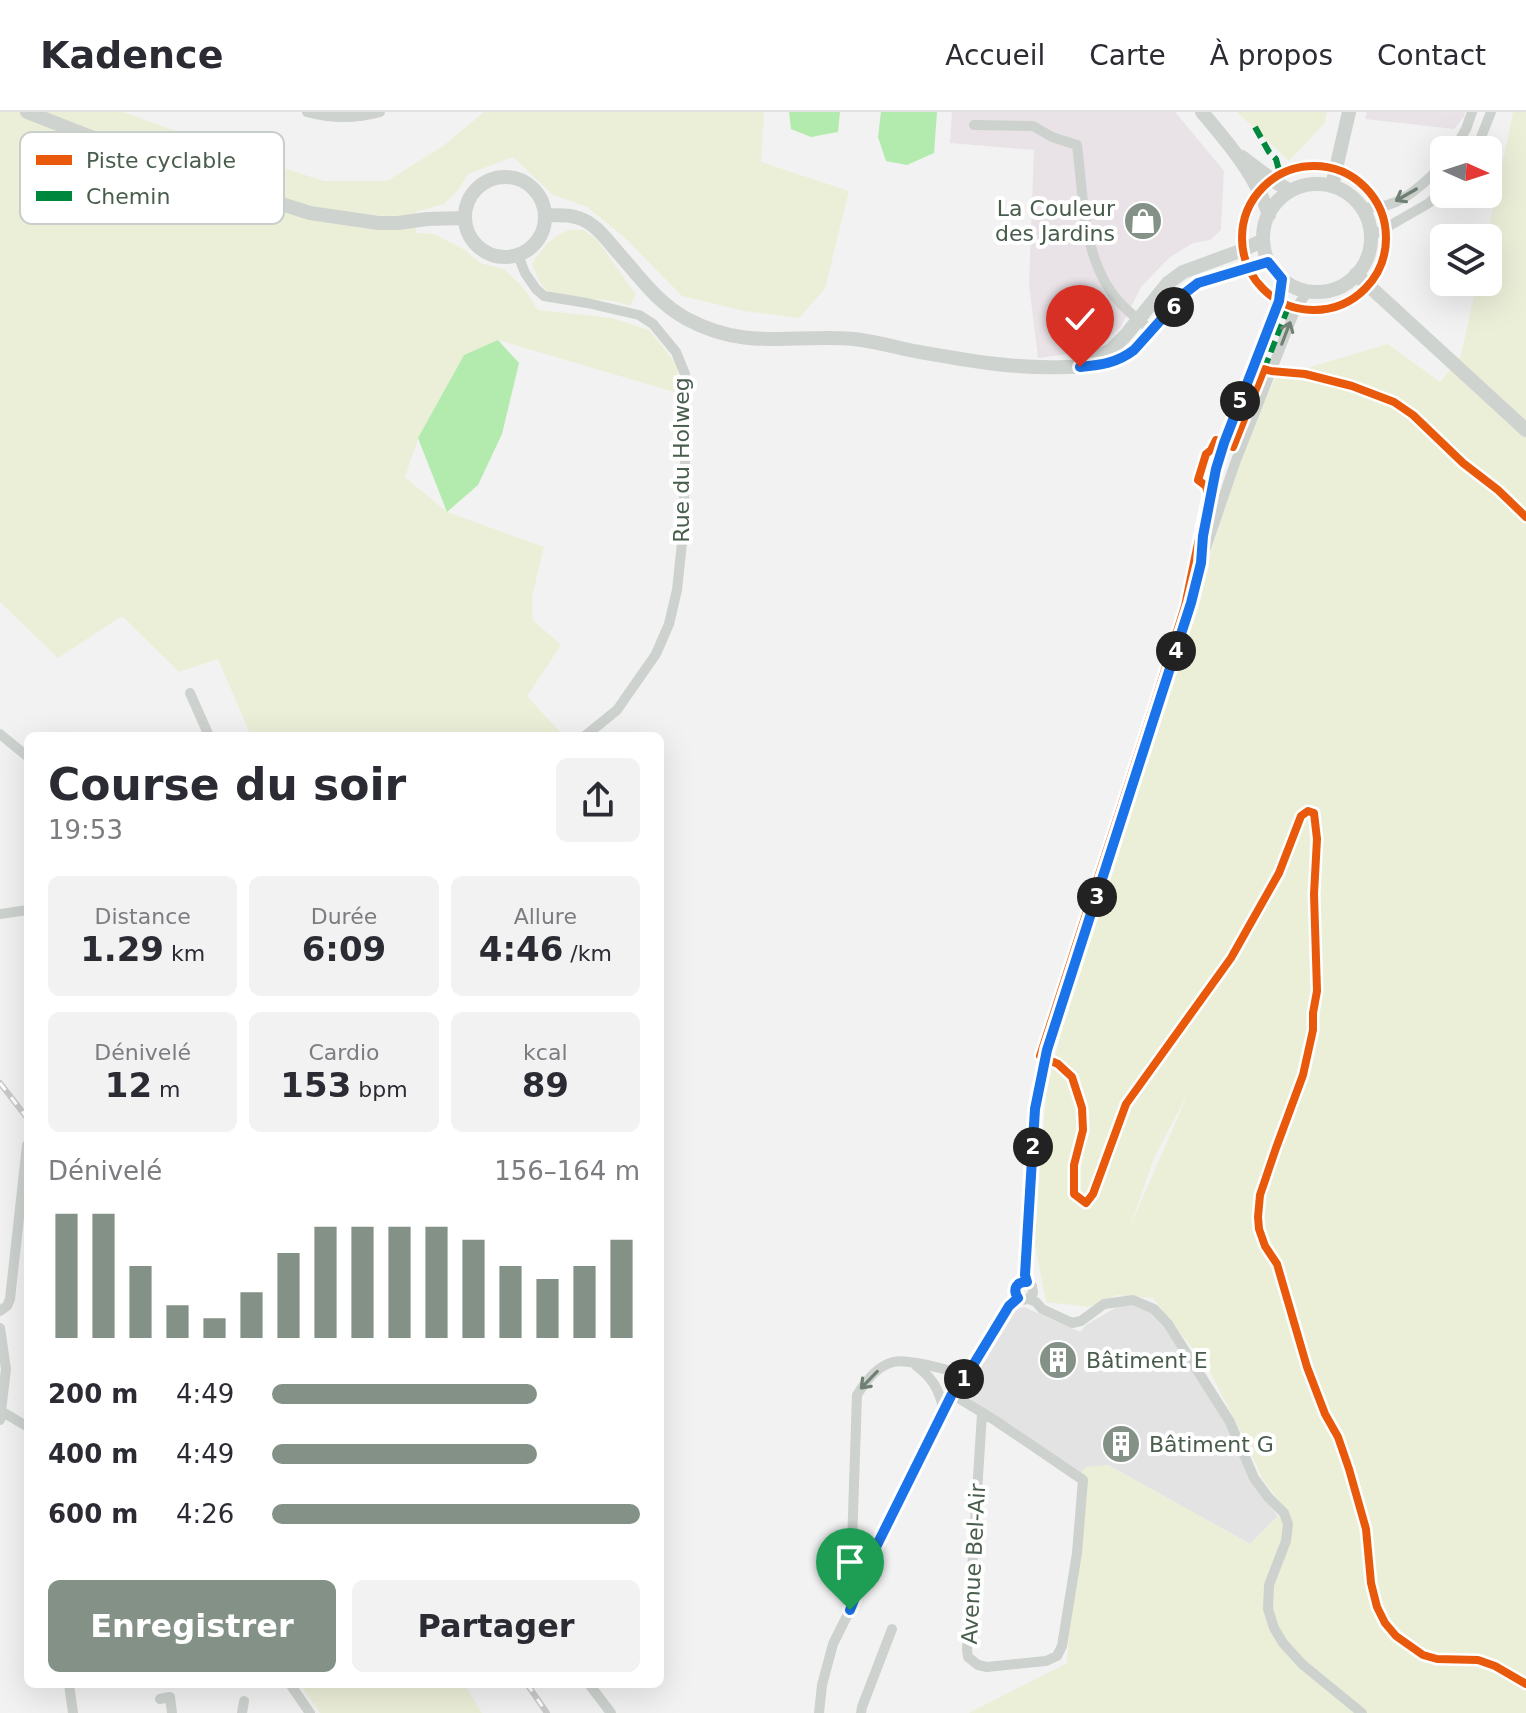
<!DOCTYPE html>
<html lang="fr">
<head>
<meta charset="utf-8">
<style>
	:root { --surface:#fff; --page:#f2f2f3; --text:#2b2b33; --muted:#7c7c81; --line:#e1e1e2; --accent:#849187 }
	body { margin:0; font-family:"DejaVu Sans",sans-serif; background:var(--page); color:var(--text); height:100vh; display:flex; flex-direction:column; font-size:30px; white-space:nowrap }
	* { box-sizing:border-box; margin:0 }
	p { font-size:26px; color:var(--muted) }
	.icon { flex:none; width:44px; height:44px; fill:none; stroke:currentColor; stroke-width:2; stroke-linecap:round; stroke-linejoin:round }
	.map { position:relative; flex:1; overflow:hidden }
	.details { position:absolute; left:24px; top:620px; width:640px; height:956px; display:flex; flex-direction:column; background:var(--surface); border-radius:12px; box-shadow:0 8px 32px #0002 }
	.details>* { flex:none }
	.needle { width:52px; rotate:93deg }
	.tools { position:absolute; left:1430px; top:24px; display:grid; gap:16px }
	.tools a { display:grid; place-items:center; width:72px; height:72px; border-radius:12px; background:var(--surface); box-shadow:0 8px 32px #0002; font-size:40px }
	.pin { position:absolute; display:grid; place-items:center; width:68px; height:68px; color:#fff; margin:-82px -34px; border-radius:50% 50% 50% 0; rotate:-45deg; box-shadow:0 0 8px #0007 }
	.pin .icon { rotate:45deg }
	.km { position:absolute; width:40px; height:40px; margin:-20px; border-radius:50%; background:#222; color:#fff; font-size:22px; line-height:40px; text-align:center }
	.round { display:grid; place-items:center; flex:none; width:84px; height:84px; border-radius:12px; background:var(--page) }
	.headline { display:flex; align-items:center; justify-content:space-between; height:136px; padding:0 24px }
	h1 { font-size:44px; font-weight:700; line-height:60px }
	.stats { display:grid; grid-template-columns:repeat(3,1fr); gap:12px; height:136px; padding:8px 24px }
	.stats div { display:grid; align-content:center; border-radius:12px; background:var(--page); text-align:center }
	.stats b { font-size:34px; font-weight:700 }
	.stats small { font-size:22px; font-weight:400 }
	.stats p { font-size:22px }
	.chart { height:224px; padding:16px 24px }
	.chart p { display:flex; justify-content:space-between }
	.chart svg { width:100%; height:144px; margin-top:8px; stroke:var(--accent); stroke-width:6 }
	.primary-button { display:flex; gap:16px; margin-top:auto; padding:16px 24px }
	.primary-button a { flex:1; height:92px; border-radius:12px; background:var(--accent); color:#fff; font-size:32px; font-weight:700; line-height:92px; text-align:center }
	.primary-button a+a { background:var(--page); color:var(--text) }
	ul { padding:0 24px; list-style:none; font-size:26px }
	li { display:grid; grid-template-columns:128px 96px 1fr; align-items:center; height:60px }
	li i { height:20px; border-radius:10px; background:var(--accent) }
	header { display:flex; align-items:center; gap:48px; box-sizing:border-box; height:112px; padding:0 40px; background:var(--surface); border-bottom:2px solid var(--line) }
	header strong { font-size:38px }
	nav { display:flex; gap:44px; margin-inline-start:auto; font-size:28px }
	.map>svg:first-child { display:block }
</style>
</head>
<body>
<header>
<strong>Kadence</strong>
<nav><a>Accueil</a><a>Carte</a><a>À propos</a><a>Contact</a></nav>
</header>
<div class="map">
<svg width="1526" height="1601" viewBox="0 0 1526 1601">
	<rect width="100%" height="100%" fill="#f2f2f2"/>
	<path fill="#e9e3e7" d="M952,0H1175L1224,59L1221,118L1210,128L1193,131L1170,145L1141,175L1121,215L1092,239L1038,246L1029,172L1034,38L950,31Z
		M1367,0H1465L1464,5L1454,17L1365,7Z"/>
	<path fill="#e4e3e4" d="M1134,1191L1147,1196L1166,1218L1228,1315L1247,1362L1278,1404L1250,1432L1108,1353L1080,1361L978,1294L962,1278L1010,1199L1024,1195L1080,1220L1086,1213L1122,1192Z"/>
	<path fill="#ecefd8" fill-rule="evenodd" d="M0,0H123L237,41L324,69H387L443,34L484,0H764L761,50L849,79L825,177L799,206L744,199L682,184L623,124L587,95L553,83L513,45L468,62L458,78L444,92L416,100V121L434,122L465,138L480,151L504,157L523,175L538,198L612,206L649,218L679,255L674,280L498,228L418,327L405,365L447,400L544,435L532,485L533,508L561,533L527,584L563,623L251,624L218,547L179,560L122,504L58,546L0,490Z
		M1237,0H1327L1324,12L1289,49Z
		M1513,0H1526V1601H969L1067,1551L1080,1361L1086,1355L1108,1353L1250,1432L1286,1397L1263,1368L1243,1324L1209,1258L1153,1186L1117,1183L1088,1195L1046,1190L1034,1129L1047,974L1074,874L1246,329L1276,265L1388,232L1440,270L1461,243L1477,170H1488L1487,126ZM1186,985V986L1130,1115L1154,1046Z
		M569,118H584L598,129L636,183L630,194L614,189L558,184C542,180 538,166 532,152C542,136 551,125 569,118Z
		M300,1572H464L482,1601H320Z"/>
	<path fill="#b3ebaf" d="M789,0H840L838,20L811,25L791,17Z
		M881,0H937L934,41L907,53L886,49L878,25Z
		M498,228L519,251L502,322L478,373L447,400L418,326L464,243Z"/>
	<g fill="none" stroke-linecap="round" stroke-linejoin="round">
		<path stroke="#cdd2ce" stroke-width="10" d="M307,0C332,7 355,7 380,0
			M974,13L1033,14L1052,25L1077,33C1084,87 1082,153 1123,194C1132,203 1142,211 1152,219
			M1454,38L1466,17L1472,0
			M1476,38L1491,0
			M1360,95C1397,100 1420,75 1444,52
			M1370,125L1429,91L1444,77
			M518,143L525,161L536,177L544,184L587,191L639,203L653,212L676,240L685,262V368L682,431L677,478L669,512L656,542L617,598L585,624
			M1202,433C1211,347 1248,268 1279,189L1282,167
			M190,581L209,624
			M0,622L28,645
			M0,802L28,798
			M1018,1186C1024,1189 1030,1188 1033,1181L1032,1174L1027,1170L1025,1163L1035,997L1047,938L1174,546L1201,451L1235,351L1296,196L1308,179
			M1018,1186C1012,1177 1017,1169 1027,1170
			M1029,1187L1036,1190L1042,1197L1072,1211L1081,1209L1104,1192L1133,1188L1154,1197L1168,1212L1230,1310L1254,1366L1268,1385L1284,1401L1288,1412L1286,1429L1269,1473L1268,1497L1274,1516L1283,1531L1302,1552L1362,1601
			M0,1199L7,1194L10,1187L27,1033
			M0,1216L6,1257L0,1308
			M914,1252C933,1266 939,1277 944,1299
			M952,1282L996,1309L1083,1368L1077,1441L1062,1534L1057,1544L1046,1549L987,1555L978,1553L968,1545L967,1537L982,1302
			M1,1299L28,1315
			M850,1491L857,1283C865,1270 877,1254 893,1250C908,1246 950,1259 967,1263
			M69,1572L73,1601
			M290,1572L310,1601
			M589,1572L611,1601
			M160,1587L170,1585L172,1601
			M242,1601L244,1589
			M819,1601L822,1573L833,1532L850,1498L873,1441L952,1282L967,1263L1009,1194L1018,1186
			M861,1601L862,1595L892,1517"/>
		<path stroke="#cdd2ce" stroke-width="14" d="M1332,74L1349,0"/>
		<path stroke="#cfd3d0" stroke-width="14" d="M27,0L186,62L310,101L378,111H398L427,107L464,106
			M1202,0C1228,31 1256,63 1269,103
			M1242,45L1271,67L1290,79
			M465 105a40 40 0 1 1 80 0a40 40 0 1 1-80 0Z
			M1263 126a54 54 0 1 1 108 0a54 54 0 1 1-108 0Z
			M545,103C554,104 566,102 575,105C595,109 608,130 621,144C640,166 660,193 687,207C746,239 792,222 854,227C874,229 894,235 914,239C964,248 1013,257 1065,255C1090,255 1114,254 1134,238L1185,181L1198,171L1268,150
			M1356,162L1526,318
			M1087,250L1111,238L1125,224L1168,171L1183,160L1243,138L1263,128"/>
		<defs>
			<path id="rail" d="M0,971L28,1007
				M527,1572L547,1601"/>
		</defs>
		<use href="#rail" stroke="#c8cbc8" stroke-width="6"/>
		<use href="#rail" stroke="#fff" stroke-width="3" stroke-dasharray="9" stroke-linecap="butt"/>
		<path stroke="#00873e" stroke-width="6" stroke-dasharray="12 6" stroke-linecap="butt" d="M1255,15L1269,40L1276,47L1280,62
			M1264,257L1289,193"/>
		<defs>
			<path id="cycleway" d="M1242 126a72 72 0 1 1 144 0a72 72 0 1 1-144 0Z
				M1526,405L1498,378L1463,351L1413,303L1394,290L1352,274L1305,262L1271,259L1264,257L1233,335L1216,328L1211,338L1206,342L1198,368L1206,374L1208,383L1185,494L1154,593L1040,944L1058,952L1072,965L1082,996L1083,1018L1074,1053V1082L1086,1091L1093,1082L1126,992L1231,846L1279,761L1301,704L1308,699L1314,701L1317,727L1314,782L1317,879L1313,901V918L1303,963L1276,1036L1260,1083L1258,1105L1259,1117L1265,1134L1277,1152L1307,1255L1325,1302L1338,1325L1349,1357L1366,1417L1371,1471L1377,1495L1385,1511L1396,1524L1423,1543L1437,1547L1478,1548L1495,1554L1526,1572"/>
		</defs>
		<use href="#cycleway" stroke="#fff" stroke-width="13"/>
		<use href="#cycleway" stroke="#e8590c" stroke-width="8"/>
	</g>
	<defs><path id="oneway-shaft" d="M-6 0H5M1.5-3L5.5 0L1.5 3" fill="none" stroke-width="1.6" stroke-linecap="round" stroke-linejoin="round" transform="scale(2)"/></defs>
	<g stroke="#718074">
		<use href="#oneway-shaft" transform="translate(1406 83) rotate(150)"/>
		<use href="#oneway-shaft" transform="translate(1286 221) rotate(-69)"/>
		<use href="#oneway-shaft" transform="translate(869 1268) rotate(134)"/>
	</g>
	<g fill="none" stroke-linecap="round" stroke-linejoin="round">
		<defs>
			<path id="route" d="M850,1498L873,1441L952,1282L967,1263L1009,1194L1018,1186C1012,1177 1017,1169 1027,1170L1025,1163L1035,997L1047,938L1191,491L1201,451L1203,424L1216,357L1224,331L1279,189L1282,167L1268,150L1198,171L1185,181L1134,238C1117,251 1101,253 1080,255"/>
		</defs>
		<use href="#route" stroke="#fff" stroke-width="16"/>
		<use href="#route" stroke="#1a73e8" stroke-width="10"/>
	</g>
	<defs>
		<symbol id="shop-disc" viewBox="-11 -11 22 22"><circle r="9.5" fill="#849187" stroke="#fff"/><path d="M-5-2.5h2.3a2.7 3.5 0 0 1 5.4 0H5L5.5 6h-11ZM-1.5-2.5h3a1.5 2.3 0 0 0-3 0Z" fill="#fff"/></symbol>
		<symbol id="building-disc" viewBox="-11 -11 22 22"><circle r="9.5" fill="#849187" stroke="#fff"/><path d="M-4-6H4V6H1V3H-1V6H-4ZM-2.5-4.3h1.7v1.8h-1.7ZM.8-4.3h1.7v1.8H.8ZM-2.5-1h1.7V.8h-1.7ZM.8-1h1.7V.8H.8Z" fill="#fff"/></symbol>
	</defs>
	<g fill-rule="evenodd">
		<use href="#shop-disc" x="1121" y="87" width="44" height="44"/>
		<use href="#building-disc" x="1036" y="1226" width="44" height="44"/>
		<use href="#building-disc" x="1099" y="1310" width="44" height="44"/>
	</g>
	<g text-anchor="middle" stroke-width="8" stroke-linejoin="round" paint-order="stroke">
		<g font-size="22" fill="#495d4d" stroke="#fff" text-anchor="start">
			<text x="1115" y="104" text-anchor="end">La Couleur<tspan x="1115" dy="25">des Jardins</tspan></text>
			<text x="1086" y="1256">Bâtiment E</text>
			<text x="1149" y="1340">Bâtiment G</text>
		</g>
		<g font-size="22" fill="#495d4d" stroke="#fff">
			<text transform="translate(681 348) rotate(-90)" y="8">Rue du Holweg</text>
			<text transform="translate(973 1452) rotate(-87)" y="8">Avenue Bel-Air</text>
		</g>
	</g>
	<rect x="20" y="20" width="264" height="92" rx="12" fill="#fff" stroke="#c8ceca" stroke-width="2"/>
	<rect x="36" y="43" width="36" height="10" fill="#e8590c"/>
	<rect x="36" y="79" width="36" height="10" fill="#00873e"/>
	<g font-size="22" fill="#495d4d">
		<text x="86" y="56">Piste cyclable</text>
		<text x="86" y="92">Chemin</text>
	</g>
</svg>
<div class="tools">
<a><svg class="needle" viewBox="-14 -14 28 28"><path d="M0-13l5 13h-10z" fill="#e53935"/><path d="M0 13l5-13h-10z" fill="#7c7c81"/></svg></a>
<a><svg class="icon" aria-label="layers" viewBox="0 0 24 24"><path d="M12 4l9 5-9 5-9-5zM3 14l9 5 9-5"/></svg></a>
</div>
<div class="pin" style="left:850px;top:1498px;background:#1e9e55"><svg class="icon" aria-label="arrive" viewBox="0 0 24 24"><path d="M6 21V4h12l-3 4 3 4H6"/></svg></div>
<div class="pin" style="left:1080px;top:255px;background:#d93025"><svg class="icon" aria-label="check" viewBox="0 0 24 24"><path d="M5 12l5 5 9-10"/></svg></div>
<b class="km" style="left:964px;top:1267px">1</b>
<b class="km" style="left:1033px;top:1035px">2</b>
<b class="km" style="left:1097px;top:785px">3</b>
<b class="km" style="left:1176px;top:539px">4</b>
<b class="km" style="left:1240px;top:289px">5</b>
<b class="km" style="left:1174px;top:195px">6</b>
<section class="details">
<div class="headline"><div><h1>Course du soir</h1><p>19:53</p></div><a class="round"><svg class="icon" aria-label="share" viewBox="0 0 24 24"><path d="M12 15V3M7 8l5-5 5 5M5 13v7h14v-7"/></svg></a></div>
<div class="stats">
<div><p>Distance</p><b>1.29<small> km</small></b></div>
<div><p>Durée</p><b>6:09</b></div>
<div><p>Allure</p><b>4:46<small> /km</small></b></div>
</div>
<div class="stats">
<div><p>Dénivelé</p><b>12<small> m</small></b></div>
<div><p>Cardio</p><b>153<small> bpm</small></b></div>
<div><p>kcal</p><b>89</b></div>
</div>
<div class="chart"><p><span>Dénivelé</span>156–164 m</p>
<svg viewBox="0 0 160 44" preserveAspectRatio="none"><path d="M5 44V6M15 44V6M25 44V22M35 44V34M45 44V38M55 44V30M65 44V18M75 44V10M85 44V10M95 44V10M105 44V10M115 44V14M125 44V22M135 44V26M145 44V22M155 44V14"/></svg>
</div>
<ul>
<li><b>200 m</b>4:49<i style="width:72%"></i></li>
<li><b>400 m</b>4:49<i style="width:72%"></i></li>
<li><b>600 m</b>4:26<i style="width:100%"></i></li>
</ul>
<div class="primary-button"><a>Enregistrer</a><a>Partager</a></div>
</section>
</div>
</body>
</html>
